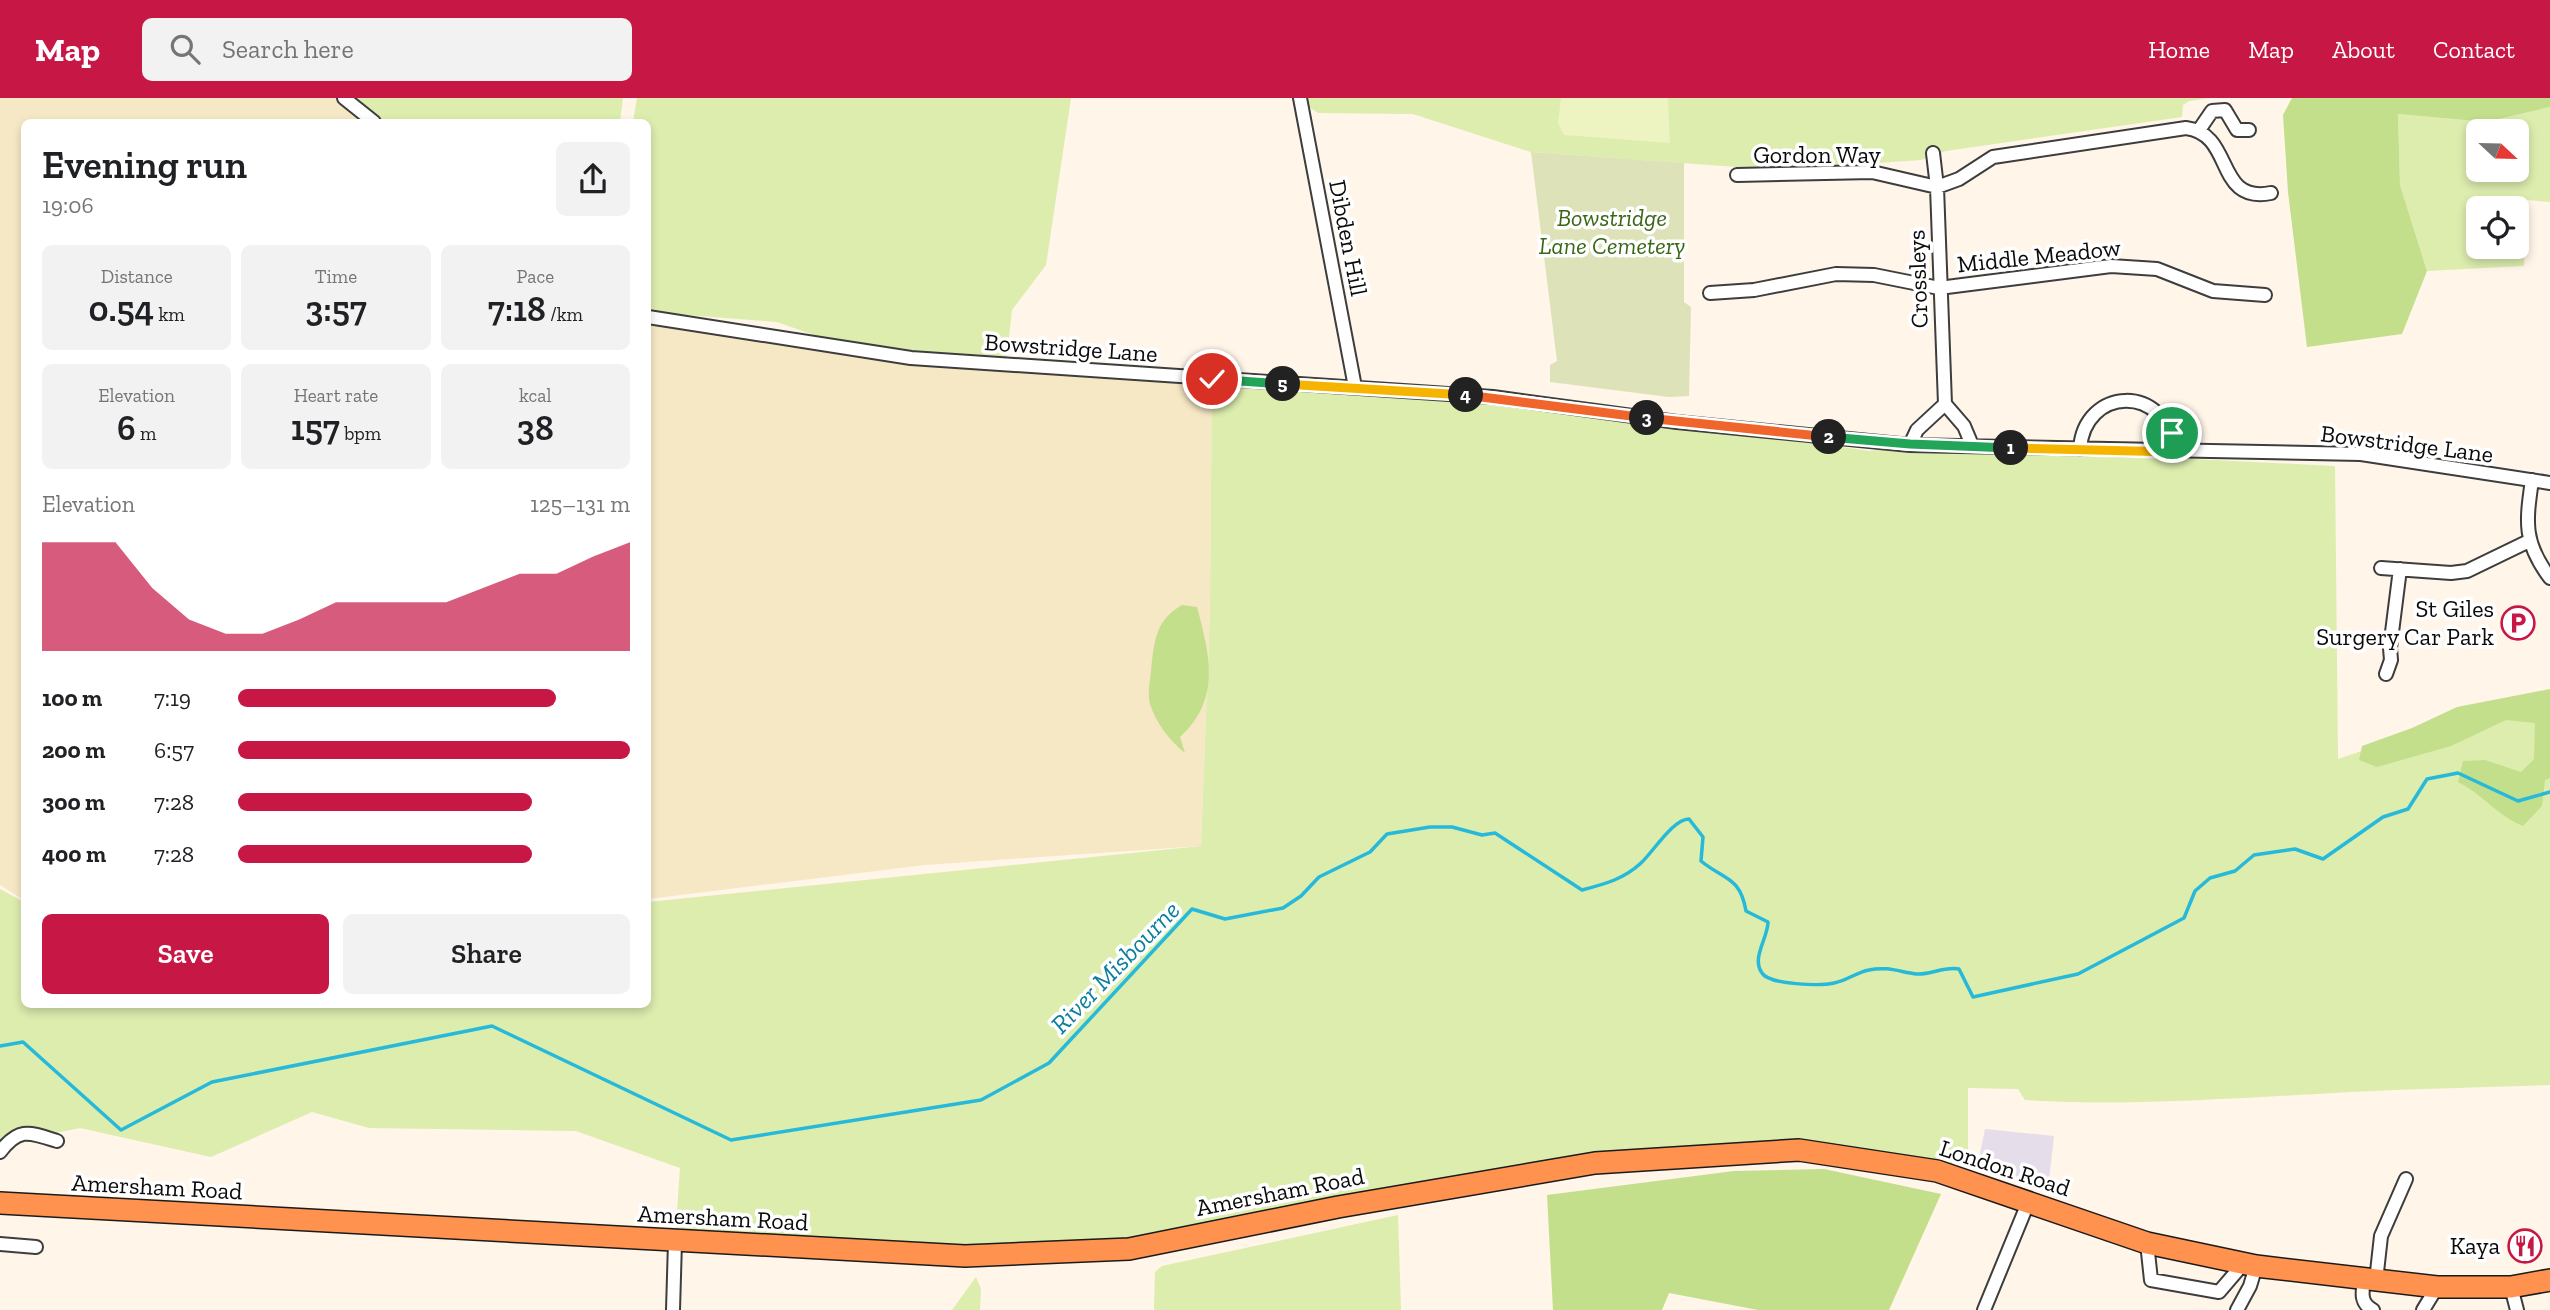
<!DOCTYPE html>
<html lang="en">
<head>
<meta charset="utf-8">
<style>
	:root { --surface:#fff; --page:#f2f2f2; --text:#202124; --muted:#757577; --accent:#c61745 }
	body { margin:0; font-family:"Zilla Slab",serif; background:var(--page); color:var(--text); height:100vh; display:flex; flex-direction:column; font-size:26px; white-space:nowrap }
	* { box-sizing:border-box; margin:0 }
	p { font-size:23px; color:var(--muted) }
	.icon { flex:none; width:38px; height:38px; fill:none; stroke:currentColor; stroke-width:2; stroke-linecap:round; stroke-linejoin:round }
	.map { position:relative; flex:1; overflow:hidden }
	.side { position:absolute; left:21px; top:21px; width:630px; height:889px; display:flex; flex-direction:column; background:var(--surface); border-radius:10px; box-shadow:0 4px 10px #0003 }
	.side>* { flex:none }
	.needle { width:46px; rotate:112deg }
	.buttons { position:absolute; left:2466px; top:21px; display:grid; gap:14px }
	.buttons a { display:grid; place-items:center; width:63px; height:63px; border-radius:10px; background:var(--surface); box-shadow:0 4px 10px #0003; font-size:35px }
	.pin { position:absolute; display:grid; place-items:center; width:60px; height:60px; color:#fff; margin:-30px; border:4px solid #fff; border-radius:50%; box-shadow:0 2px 7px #0007 }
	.km { position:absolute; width:35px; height:35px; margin:-18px; border-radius:50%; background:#222; color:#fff; font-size:19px; line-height:35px; text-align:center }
	.round { display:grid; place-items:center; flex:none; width:74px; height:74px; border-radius:10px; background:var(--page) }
	.overview { display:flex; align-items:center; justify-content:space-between; height:119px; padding:0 21px }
	h1 { font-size:38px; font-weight:600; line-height:52px }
	.figures { display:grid; grid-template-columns:repeat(3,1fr); gap:10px; height:119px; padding:7px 21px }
	.figures div { display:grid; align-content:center; border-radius:10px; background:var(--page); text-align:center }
	.figures b { font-size:35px; font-weight:600 }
	.figures small { font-size:19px; font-weight:400 }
	.figures p { font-size:19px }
	.chart { height:196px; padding:14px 21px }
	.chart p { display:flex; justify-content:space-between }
	.chart svg { width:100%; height:126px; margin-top:7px; fill:var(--accent); opacity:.7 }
	.button { display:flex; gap:14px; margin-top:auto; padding:14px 21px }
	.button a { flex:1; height:80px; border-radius:10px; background:var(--accent); color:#fff; font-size:28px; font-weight:600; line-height:80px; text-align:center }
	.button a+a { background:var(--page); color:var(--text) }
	ul { padding:0 21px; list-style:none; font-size:23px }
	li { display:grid; grid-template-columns:112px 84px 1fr; align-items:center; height:52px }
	li i { height:18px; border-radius:9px; background:var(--accent) }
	header { display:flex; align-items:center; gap:42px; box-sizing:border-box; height:98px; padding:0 35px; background:var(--accent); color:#fff }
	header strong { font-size:33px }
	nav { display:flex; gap:38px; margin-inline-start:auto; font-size:24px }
	.search { width:490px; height:63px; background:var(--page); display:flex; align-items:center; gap:18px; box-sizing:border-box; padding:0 24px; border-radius:10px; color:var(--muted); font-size:26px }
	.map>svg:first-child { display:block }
</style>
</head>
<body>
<header>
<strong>Map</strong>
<div class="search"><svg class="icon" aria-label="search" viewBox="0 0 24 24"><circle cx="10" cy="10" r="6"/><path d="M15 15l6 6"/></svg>Search here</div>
<nav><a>Home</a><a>Map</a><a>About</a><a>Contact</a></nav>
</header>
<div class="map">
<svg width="2550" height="1212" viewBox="0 0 2550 1212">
	<rect width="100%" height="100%" fill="#fff5e8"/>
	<path fill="#e6ddeb" d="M1985,1031L2054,1038L2048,1091L1977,1070Z"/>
	<path fill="#f7e8c5" d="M0,0H344L374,24H24V802L0,787Z
		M648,217L911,260L1212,281L1210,512L1201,748L925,767L648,801Z"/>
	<path fill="#dcedae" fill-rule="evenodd" d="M344,0H623L620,24H374Z
		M637,0H1071L1046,167L1012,212L1006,267L848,249L777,224L648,214V24H633Z
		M1307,0H2210L2189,3L2183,7L2182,19L1946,53L1921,62L1817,69L1750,70L1531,54L1413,16L1318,15L1306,7Z
		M2550,9V104L2527,102L2524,168L2427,173L2400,87L2398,16L2486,24ZM2478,33H2516V72H2478ZM2478,110H2516V149H2478Z
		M1212,281L1493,299L1870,353L1910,347L2335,368L2338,661L2490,610L2550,598V987C2472,990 2394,991 2317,996C2219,1001 2123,1008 2025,1002L2018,991L1968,990V1068L1799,1052L1573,1069L1130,1151L675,1144L680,1070L576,1033L369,1030L312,1014L211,1059L80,1030L0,1046V791L24,804V906H648V804L1201,748L1210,512Z
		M1398,1117L1401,1212H1154L1155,1174L1162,1168Z
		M976,1179L981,1191L980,1212H952Z"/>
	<path fill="#c3df8c" d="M2292,0H2550V9L2486,24L2398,16L2400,87L2427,173L2402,236L2307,249L2288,94L2283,17Z
		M1182,507L1197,509C1210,557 1221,602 1180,639L1185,655C1170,643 1156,625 1150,606C1147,595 1150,584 1151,573C1154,545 1155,522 1182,507Z
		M2550,591V680L2545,682L2542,708L2523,728C2495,716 2485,698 2458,684L2463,663L2485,662L2521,674L2534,661L2535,625L2506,622L2451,648L2377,669L2359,662L2362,648L2412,630L2457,609Z
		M1824,1071L1941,1096L1889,1212H1758L1669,1195L1662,1212H1553L1547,1097L1734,1073Z"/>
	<path fill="#dde2b8" d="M1531,54L1684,65V204L1691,209L1689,298L1669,299L1550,284V267L1557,263Z"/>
	<path fill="#edf3c1" d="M1561,0H1668L1670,45L1564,37L1558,25Z"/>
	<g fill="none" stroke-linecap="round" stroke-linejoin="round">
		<path stroke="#27b9da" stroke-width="3.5" d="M0,948L23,944L121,1032L212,984L492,928L731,1042L981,1002L1049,965L1192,811L1225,821L1283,810L1301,798L1319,779L1370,754L1387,736L1430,729H1452L1482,737L1495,735L1582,792C1605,786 1624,781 1641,765C1653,754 1673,721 1689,721L1703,739L1701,763C1724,782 1740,778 1746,813L1768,824C1768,840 1751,860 1762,875C1769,887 1821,888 1834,885C1846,883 1857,874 1869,872C1887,868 1900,874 1917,876C1931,877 1944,868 1959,871L1973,899L2078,876L2184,820L2195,793L2210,780L2235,773L2254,757L2295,751L2323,761L2383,719L2408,711L2427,681L2458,675L2518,703L2550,694"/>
		<defs>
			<path id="minor" d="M344,0L374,24
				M1300,0L1355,289
				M2199,32L2212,13L2225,12L2237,32H2249
				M1933,55L1937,89L1945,306L1964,328L1972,347
				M1737,77L1872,74L1937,89L1959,81L1993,59L2186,30C2235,36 2214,106 2271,95
				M1710,195L1754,192L1836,176L1874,177L1939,190L2111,168L2157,171L2213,193L2265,197
				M648,219L911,260L1493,299L1677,324L1910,347L2361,356L2550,385
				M1910,347L1917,332L1945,306
				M2080,351C2084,289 2166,284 2175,353
				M2532,382C2526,424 2523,444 2550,480
				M2381,470L2451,475L2467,473L2529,443
				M2386,576L2391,562L2390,550L2400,471
				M0,1054C19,1029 29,1034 57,1043
				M2147,1145L2151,1182L2219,1194L2243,1166
				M0,1146L36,1149
				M2364,1181C2362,1195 2360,1205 2373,1212
				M2376,1183L2381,1138L2406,1081
				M2511,1189L2517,1212
				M673,1212L675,1144
				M1984,1212L2028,1105
				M2237,1212L2250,1188L2256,1168
				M2423,1212L2437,1189"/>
			<path id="trunk" d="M0,1105L965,1158L1129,1151L1338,1109L1595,1065L1799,1052L1937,1073L2147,1145L2256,1168L2437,1189H2511L2550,1182"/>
		</defs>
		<use href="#minor" stroke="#3d3d3d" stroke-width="16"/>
		<use href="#trunk" stroke="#1b1b1b" stroke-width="24"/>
		<use href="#minor" stroke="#fff" stroke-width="12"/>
		<use href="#trunk" stroke="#ff924f" stroke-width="21"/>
	</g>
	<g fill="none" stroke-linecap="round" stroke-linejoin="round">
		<defs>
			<path id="split-1" d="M2011,350L2175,354L2172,335"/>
			<path id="split-2" d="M1829,339L1910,346L2011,350"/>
			<path id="split-3" d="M1647,320L1829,339"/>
			<path id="split-4" d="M1466,297L1647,320"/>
			<path id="split-5" d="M1283,286L1466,297"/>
			<path id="split-6" d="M1212,281L1283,286"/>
		</defs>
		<use href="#split-1" stroke="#fff" stroke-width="14"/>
		<use href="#split-2" stroke="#fff" stroke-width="14"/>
		<use href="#split-3" stroke="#fff" stroke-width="14"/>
		<use href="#split-4" stroke="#fff" stroke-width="14"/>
		<use href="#split-5" stroke="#fff" stroke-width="14"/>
		<use href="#split-6" stroke="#fff" stroke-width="14"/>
		<use href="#split-1" stroke="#f5b400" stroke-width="9"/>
		<use href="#split-2" stroke="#22a559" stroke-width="9"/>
		<use href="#split-3" stroke="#f0652b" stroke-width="9"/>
		<use href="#split-4" stroke="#f0652b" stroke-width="9"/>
		<use href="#split-5" stroke="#f5b400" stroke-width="9"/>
		<use href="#split-6" stroke="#22a559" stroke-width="9"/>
	</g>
	<defs>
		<symbol id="parking-ring" viewBox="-11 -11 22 22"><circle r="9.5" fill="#fff" stroke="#c61745" stroke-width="1.5"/><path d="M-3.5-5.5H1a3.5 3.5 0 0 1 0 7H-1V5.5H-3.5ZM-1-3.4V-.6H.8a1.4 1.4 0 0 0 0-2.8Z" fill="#c61745"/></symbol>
		<symbol id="restaurant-ring" viewBox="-11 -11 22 22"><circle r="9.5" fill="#fff" stroke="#c61745" stroke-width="1.5"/><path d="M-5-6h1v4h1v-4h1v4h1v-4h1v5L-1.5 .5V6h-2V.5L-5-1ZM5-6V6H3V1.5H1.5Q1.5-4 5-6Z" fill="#c61745"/></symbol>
	</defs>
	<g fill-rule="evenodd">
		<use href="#parking-ring" x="2499" y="506" width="38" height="38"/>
		<use href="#restaurant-ring" x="2506" y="1129" width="38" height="38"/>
	</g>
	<g text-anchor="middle" stroke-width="7" stroke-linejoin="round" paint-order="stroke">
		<g font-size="24" fill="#0a0a0a" stroke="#fff">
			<text x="1817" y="65">Gordon Way</text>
			<text transform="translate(1348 140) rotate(79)" y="8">Dibden Hill</text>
			<text transform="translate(2039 158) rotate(-6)" y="8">Middle Meadow</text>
			<text transform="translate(1918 181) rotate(-92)" y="8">Crossleys</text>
			<text transform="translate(1071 250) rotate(4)" y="8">Bowstridge Lane</text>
			<text transform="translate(2407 346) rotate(7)" y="8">Bowstridge Lane</text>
			<text transform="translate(2005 1070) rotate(18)" y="8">London Road</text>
			<text transform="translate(157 1089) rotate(3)" y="8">Amersham Road</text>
			<text transform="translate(1280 1094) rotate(-11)" y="8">Amersham Road</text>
			<text transform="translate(723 1120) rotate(3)" y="8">Amersham Road</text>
		</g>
		<g font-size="24" font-style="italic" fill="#386716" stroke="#fff">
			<text x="1612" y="128">Bowstridge<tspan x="1612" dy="28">Lane Cemetery</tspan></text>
		</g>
		<g font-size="24" fill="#0a0a0a" stroke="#fff" text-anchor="end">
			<text x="2494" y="519">St Giles<tspan x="2494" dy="28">Surgery Car Park</tspan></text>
			<text x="2500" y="1156">Kaya</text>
		</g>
		<g font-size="26" font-style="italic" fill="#0a7e9f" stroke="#fff">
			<text transform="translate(1115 869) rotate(-46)" y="9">River Misbourne</text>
		</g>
	</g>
</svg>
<div class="buttons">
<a><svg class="needle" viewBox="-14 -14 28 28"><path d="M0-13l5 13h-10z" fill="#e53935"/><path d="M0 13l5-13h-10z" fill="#757577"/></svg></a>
<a><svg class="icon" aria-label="locate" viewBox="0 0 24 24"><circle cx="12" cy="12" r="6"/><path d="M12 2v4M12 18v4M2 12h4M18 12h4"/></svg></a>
</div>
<div class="pin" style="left:2172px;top:335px;background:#1e9e55"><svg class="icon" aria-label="arrive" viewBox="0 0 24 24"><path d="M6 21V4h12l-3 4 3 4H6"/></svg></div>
<div class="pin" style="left:1212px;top:281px;background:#d93025"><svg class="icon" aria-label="check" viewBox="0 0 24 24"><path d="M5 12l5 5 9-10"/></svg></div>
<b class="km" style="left:2011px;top:350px">1</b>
<b class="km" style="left:1829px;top:339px">2</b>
<b class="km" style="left:1647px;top:320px">3</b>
<b class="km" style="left:1466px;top:297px">4</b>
<b class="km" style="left:1283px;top:286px">5</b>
<section class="side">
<div class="overview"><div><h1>Evening run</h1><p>19:06</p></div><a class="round"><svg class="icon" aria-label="share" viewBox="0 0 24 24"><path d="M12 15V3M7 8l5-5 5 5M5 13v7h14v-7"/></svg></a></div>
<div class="figures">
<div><p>Distance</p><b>0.54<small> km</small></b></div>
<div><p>Time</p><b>3:57</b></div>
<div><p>Pace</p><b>7:18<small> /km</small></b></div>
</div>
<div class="figures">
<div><p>Elevation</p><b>6<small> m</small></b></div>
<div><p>Heart rate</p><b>157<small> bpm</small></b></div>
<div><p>kcal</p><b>38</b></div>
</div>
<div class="chart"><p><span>Elevation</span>125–131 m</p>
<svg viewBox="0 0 160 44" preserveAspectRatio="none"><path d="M0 44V6L10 6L20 6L30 22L40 33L50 38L60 38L70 33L80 27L90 27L100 27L110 27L120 22L130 17L140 17L150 11L160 6V44z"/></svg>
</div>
<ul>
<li><b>100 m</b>7:19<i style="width:81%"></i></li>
<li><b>200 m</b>6:57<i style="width:100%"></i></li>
<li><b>300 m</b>7:28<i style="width:75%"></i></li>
<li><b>400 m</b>7:28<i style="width:75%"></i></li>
</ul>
<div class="button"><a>Save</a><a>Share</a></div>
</section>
</div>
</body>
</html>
